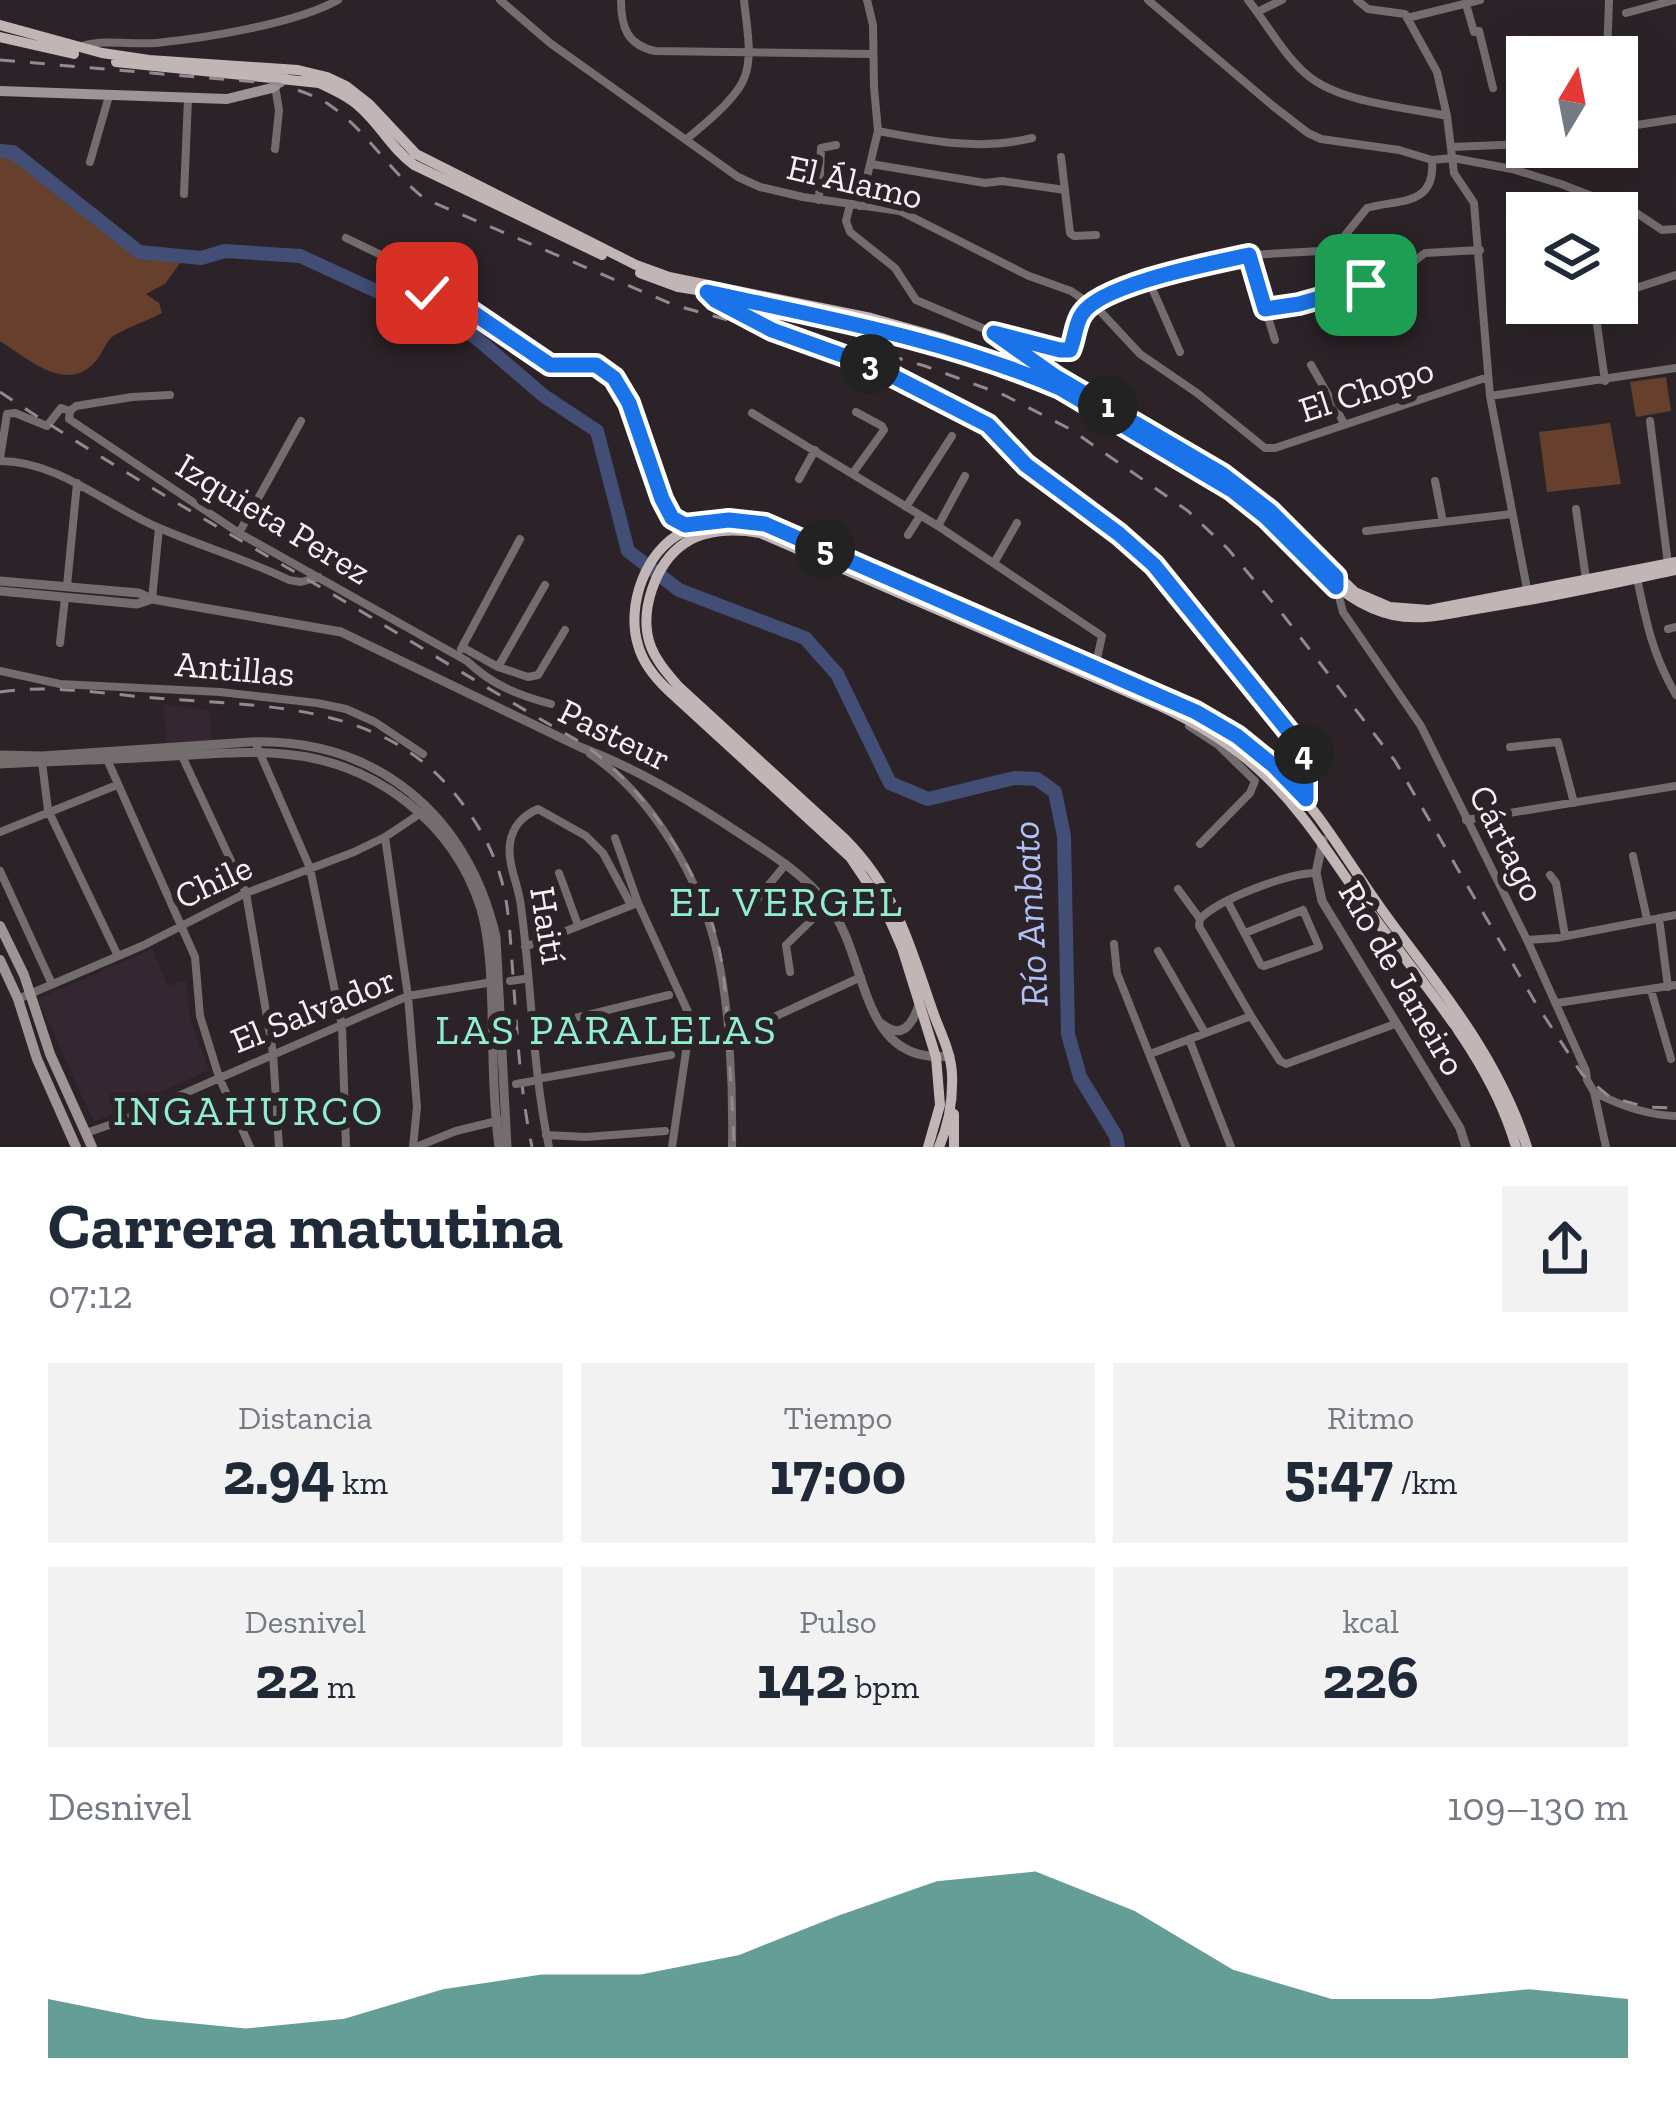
<!DOCTYPE html>
<html lang="es">
<head>
<meta charset="utf-8">
<style>
	:root { --surface:#fff; --page:#f2f2f3; --text:#1f2937; --muted:#747a83; --accent:#24766c }
	body { margin:0; font-family:"Zilla Slab",serif; background:var(--page); color:var(--text); height:100vh; display:flex; flex-direction:column; font-size:45px; white-space:nowrap }
	* { box-sizing:border-box; margin:0 }
	p { font-size:39px; color:var(--muted) }
	.icon { flex:none; width:66px; height:66px; fill:none; stroke:currentColor; stroke-width:2; stroke-linecap:round; stroke-linejoin:round }
	.map { position:relative; height:1147px; overflow:hidden }
	.drawer { display:flex; flex-direction:column; background:var(--surface); flex:1 }
	.drawer>* { flex:none }
	.needle { width:78px; rotate:10deg }
	.buttons { position:absolute; left:1506px; top:36px; display:grid; gap:24px }
	.buttons a { display:grid; place-items:center; width:132px; height:132px; border-radius:0px; background:var(--surface); box-shadow:0 12px 48px #0002; font-size:60px }
	.pin { position:absolute; display:grid; place-items:center; width:102px; height:102px; color:#fff; margin:-51px; border-radius:24px; box-shadow:0 6px 18px #0006 }
	.km { position:absolute; width:60px; height:60px; margin:-30px; border-radius:50%; background:#222; color:#fff; font-size:33px; line-height:60px; text-align:center }
	.round { display:grid; place-items:center; flex:none; width:126px; height:126px; border-radius:0px; background:var(--page) }
	.headline { display:flex; align-items:center; justify-content:space-between; height:204px; padding:0 48px }
	h1 { font-size:66px; font-weight:700; line-height:90px }
	.metrics { display:grid; grid-template-columns:repeat(3,1fr); gap:18px; height:204px; padding:12px 48px }
	.metrics div { display:grid; align-content:center; border-radius:0px; background:var(--page); text-align:center }
	.metrics b { font-size:60px; font-weight:700 }
	.metrics small { font-size:33px; font-weight:400 }
	.metrics p { font-size:33px }
	.chart { height:336px; padding:24px 48px }
	.chart p { display:flex; justify-content:space-between }
	.chart svg { width:100%; height:216px; margin-top:12px; fill:var(--accent); opacity:.7 }
	.map>svg:first-child { display:block }
</style>
</head>
<body>
<div class="map">
<svg width="1676" height="1147" viewBox="0 0 1676 1147">
	<rect width="100%" height="100%" fill="#2b2328"/>
	<path fill="#352731" d="M163,704L209,710L212,740L167,743Z
		M152,949L168,986L186,980L190,1018L209,1070L94,1122L38,999Z"/>
	<path fill="#67402d" d="M0,155L11,156L26,165L138,254L180,263L165,284L146,294L159,303L162,313C150,320 119,330 110,339C104,346 101,356 94,363C65,394 26,357 0,341Z
		M1666,377L1671,411L1636,417L1630,382Z
		M1610,423L1621,484L1547,492L1539,432Z"/>
	<g fill="none" stroke-linecap="round" stroke-linejoin="round">
		<path stroke="#434e76" stroke-width="14" d="M0,151L13,152L139,252L201,258L225,251L300,256L474,336L544,396L597,431L628,551L679,590L805,638L837,674L890,783L928,799L1014,778L1037,779L1055,792L1064,836L1068,1034L1080,1077L1116,1136L1118,1147"/>
		<path stroke="#736d6d" stroke-width="8" d="M500,0L550,43L738,177L760,187L803,197L900,211L1029,276L1071,291L1100,311L1140,354L1197,393L1265,448H1275L1488,377
			M621,0C621,27 627,45 655,51L872,54
			M1148,0L1273,106L1308,133L1321,139L1399,150L1432,160L1453,158L1512,169L1561,184L1638,214L1662,230L1676,229
			M1248,0C1267,24 1283,54 1306,74C1339,103 1405,107 1447,116
			M1357,0L1368,9L1405,14L1437,72L1447,116L1454,173L1474,203L1490,396L1528,594
			M1466,4L1474,32L1479,31L1493,88
			M1257,12L1282,0
			M1626,13L1675,0
			M1407,18L1480,0
			M82,46C105,39 131,45 156,43C205,38 295,24 338,0
			M1607,57L1609,0
			M1617,128L1676,119
			M878,131C931,141 979,151 1032,138
			M687,139C704,124 738,98 745,76C753,54 746,23 744,0
			M1451,147L1527,144
			M275,149L279,110L275,86
			M1061,157L1070,233L1074,236L1096,235
			M90,162L109,96
			M871,164L985,183L1002,181L1065,190
			M184,194L188,98
			M819,200L821,148L836,145
			M850,205L846,221L850,232L895,268L916,300L994,333L1045,369
			M860,206L878,131L874,87L873,25L867,0
			M346,238L410,269L427,293L472,312L549,366H596L614,378L629,403L662,498L672,518L685,525H694
			M1343,239H1377
			M1249,255L1275,340
			M1148,279L1180,352
			M1617,294L1676,275
			M1594,303L1605,381
			M1265,309L1299,305L1395,277L1425,253L1480,250
			M994,333L1066,351L1073,347L1078,322L1090,304L1158,275L1249,255L1320,251L1342,239L1367,208C1398,199 1436,207 1432,160
			M1311,365L1344,423
			M170,395L132,397L76,406L70,411L69,419L239,533L467,661C492,685 518,695 551,704
			M1490,396L1676,368
			M752,413L938,526L1102,636L1095,668
			M1650,421L1668,564
			M0,458L7,414L15,413L47,426L61,408L70,411
			M0,461C58,461 106,505 157,527C200,546 246,559 289,580L301,582L319,577
			M853,473L884,430L882,426L856,412
			M799,479L815,450
			M1435,481L1443,522
			M906,507L952,436
			M1576,509L1586,579
			M938,526L965,476
			M1366,531L1512,514
			M239,533L301,421
			M908,535L920,516
			M994,563L1017,523
			M1637,578C1646,622 1653,656 1676,695
			M1336,585L1343,612L1421,726L1527,940L1586,1071L1587,1080L1594,1092L1606,1147
			M67,586L77,483
			M152,599L159,528
			M1668,629L1676,627
			M60,643L65,598
			M462,647L498,667L545,585
			M461,649L520,539
			M498,667L528,677L538,675L565,630
			M0,671L60,684L220,692L317,703L346,709L375,722L423,754
			M1189,726L1218,745L1255,781L1250,793L1200,844
			M255,742L310,868L342,1026L346,1147
			M1510,747L1558,742L1574,803
			M590,754C652,795 701,880 717,953C730,1009 733,1089 732,1147
			M182,756L246,893L273,1053L279,1147
			M106,757L195,957L200,1016L219,1077L250,1147
			M42,762L48,810L118,956
			M1466,820L1676,786
			M0,832L117,785
			M385,837L408,996L417,1107L413,1147
			M615,838L638,903L688,1012L689,1031L672,1147
			M1633,856L1647,919
			M0,871L52,984
			M559,873L578,925
			M1550,875L1556,883L1565,936
			M1178,889L1200,919L1199,926L1251,1016L1280,1061L1286,1064L1395,1024
			M1228,902L1261,965L1264,966L1319,947L1303,910L1245,933
			M743,916L786,864
			M1659,918L1668,987
			M1200,919C1219,899 1288,873 1316,873
			M1527,940L1556,938L1676,915
			M1114,944L1117,973L1186,1147
			M525,947L635,904
			M1158,951L1205,1033
			M790,972L786,945L828,904
			M1651,990L1671,1059
			M18,999L144,945L246,893L354,852L385,837L424,811
			M1557,1003L1676,985
			M772,1018L861,977
			M534,1028L669,995
			M1189,1039L1231,1147
			M1150,1054L1251,1016
			M537,1079L671,1055
			M1596,1093C1621,1106 1647,1115 1676,1116
			M86,1133L121,1121L408,996L493,982
			M546,1135L586,1137L665,1131
			M416,1147L456,1131L505,1119
			M549,1147C532,1068 532,986 521,907C519,885 507,865 510,843C513,826 522,816 538,809L586,836L603,853L631,905"/>
		<path stroke="#736d6d" stroke-width="9" d="M707,292L715,300L773,330L856,358L988,425L1026,465L1119,534L1154,565L1302,748L1307,769L1306,799
			M0,581L139,593L152,599L341,632L580,747C638,769 691,801 742,835C773,855 805,875 828,905C870,957 857,1066 950,1056
			M0,591L137,604L152,599
			M0,755L42,756L250,742C377,738 468,815 496,937L507,1147
			M0,764C52,761 104,760 156,757C198,755 243,750 284,754C375,762 454,822 481,909C490,941 491,977 492,1010C493,1055 493,1101 499,1147
			M1323,840L1316,873L1322,901L1460,1128L1466,1147
			M882,1024C902,1040 912,1025 919,1005"/>
		<path stroke="#9f9596" stroke-width="10" d="M0,91L227,99L272,88L285,78
			M0,926L24,975L50,1054L92,1147
			M0,960L18,999L37,1059L76,1147"/>
		<path stroke="#c1b5b6" stroke-width="10" d="M0,25L102,53L149,60L298,70L327,77L346,86L369,104L416,154L636,265L669,277L871,318L942,338L1056,377L1222,474L1270,510L1355,592L1390,607L1429,610L1676,562
			M0,37L74,54
			M116,62L319,83C334,90 349,97 361,108C381,126 392,149 414,165L602,255
			M640,273L678,287L697,290
			M762,304L877,328L929,343L1060,388L1232,490L1277,528
			M1316,567C1338,589 1361,608 1393,615C1420,621 1448,614 1476,609C1543,599 1609,584 1676,570
			M954,1114V1147
			M928,1147L940,1105L936,1057L902,948L885,909L850,857L669,691C655,678 643,664 638,645C626,606 645,551 683,532C709,519 738,519 765,524C853,558 939,598 1026,636C1107,671 1212,706 1276,768C1324,814 1355,876 1396,929C1448,997 1501,1065 1527,1147
			M939,1147C949,1124 953,1100 952,1074C951,1052 940,1032 933,1012C910,946 896,890 845,839L678,686C668,674 657,662 651,647C638,613 655,563 685,543C707,529 736,529 760,533L1162,707C1196,723 1228,742 1256,767C1301,807 1330,856 1365,905C1419,981 1490,1055 1516,1147"/>
		<path stroke="#918a8f" stroke-width="3" stroke-dasharray="15 15" stroke-linecap="butt" d="M0,60L279,84C297,90 316,95 331,106C367,131 390,172 425,199L674,305L742,324L880,353L925,366L1004,395L1070,429L1188,511L1228,549L1284,616L1395,761L1535,1002L1582,1074L1610,1097L1646,1107L1676,1108
			M0,392C99,458 202,518 305,578C397,632 487,689 580,742C642,782 701,872 718,944C725,974 726,1005 728,1036C730,1073 733,1110 734,1147
			M0,692C50,684 105,694 155,698C268,707 388,702 462,803C479,826 492,848 500,875C510,907 510,941 513,975C517,1032 520,1090 532,1147"/>
		<path stroke="#736d6d" stroke-width="8" d="M510,981L524,979
			M516,1084L533,1081"/>
	</g>
	<g fill="none" stroke-linecap="round" stroke-linejoin="round">
		<defs>
			<path id="route" d="M427,293L472,312L550,365H596L614,378L629,403L662,499L672,518L685,525L729,520L765,524L1196,712L1237,736L1274,766L1306,799V769L1302,748L1154,565L1119,534L1026,465L988,425L875,367L772,330L715,300L707,292C826,318 948,340 1060,388L1232,490L1266,517L1336,587V577L1270,511L1222,474L1056,377L994,333L1060,350H1070C1075,339 1075,324 1082,314C1101,284 1213,263 1249,255L1265,309L1299,304L1366,285"/>
		</defs>
		<use href="#route" stroke="#fff" stroke-width="24"/>
		<use href="#route" stroke="#1a73e8" stroke-width="15"/>
	</g>
	<g text-anchor="middle" stroke-width="12" stroke-linejoin="round" paint-order="stroke">
		<g font-size="36" fill="#f6f0f4" stroke="#2b2328">
			<text transform="translate(855 181) rotate(13)" y="13">El Álamo</text>
			<text transform="translate(1366 389) rotate(-18)" y="13">El Chopo</text>
			<text transform="translate(274 518) rotate(31)" y="13">Izquieta Perez</text>
			<text transform="translate(235 668) rotate(5)" y="13">Antillas</text>
			<text transform="translate(615 734) rotate(26)" y="13">Pasteur</text>
			<text transform="translate(1508 843) rotate(63)" y="13">Cártago</text>
			<text transform="translate(213 881) rotate(-25)" y="13">Chile</text>
			<text transform="translate(549 925) rotate(81)" y="13">Haití</text>
			<text transform="translate(1403 978) rotate(60)" y="13">Río de Janeiro</text>
			<text transform="translate(313 1009) rotate(-22)" y="13">El Salvador</text>
		</g>
		<g font-size="39" font-style="italic" fill="#b2c2f8" stroke="#2b2328">
			<text transform="translate(1029 914) rotate(-93)" y="14">Río Ambato</text>
		</g>
		<g font-size="42" letter-spacing="3" fill="#91efd1" stroke="#2b2328">
			<text x="787" y="916">EL VERGEL</text>
			<text x="607" y="1044">LAS PARALELAS</text>
			<text x="249" y="1125">INGAHURCO</text>
		</g>
	</g>
</svg>
<div class="buttons">
<a><svg class="needle" viewBox="-14 -14 28 28"><path d="M0-13l5 13h-10z" fill="#e53935"/><path d="M0 13l5-13h-10z" fill="#747a83"/></svg></a>
<a><svg class="icon" aria-label="layers" viewBox="0 0 24 24"><path d="M12 4l9 5-9 5-9-5zM3 14l9 5 9-5"/></svg></a>
</div>
<div class="pin" style="left:1366px;top:285px;background:#1e9e55"><svg class="icon" aria-label="arrive" viewBox="0 0 24 24"><path d="M6 21V4h12l-3 4 3 4H6"/></svg></div>
<div class="pin" style="left:427px;top:293px;background:#d93025"><svg class="icon" aria-label="check" viewBox="0 0 24 24"><path d="M5 12l5 5 9-10"/></svg></div>
<b class="km" style="left:1108px;top:406px">1</b>
<b class="km" style="left:870px;top:364px">3</b>
<b class="km" style="left:1304px;top:754px">4</b>
<b class="km" style="left:825px;top:549px">5</b>
</div>
<section class="drawer">
<div class="headline"><div><h1>Carrera matutina</h1><p>07:12</p></div><a class="round"><svg class="icon" aria-label="share" viewBox="0 0 24 24"><path d="M12 15V3M7 8l5-5 5 5M5 13v7h14v-7"/></svg></a></div>
<div class="metrics">
<div><p>Distancia</p><b>2.94<small> km</small></b></div>
<div><p>Tiempo</p><b>17:00</b></div>
<div><p>Ritmo</p><b>5:47<small> /km</small></b></div>
</div>
<div class="metrics">
<div><p>Desnivel</p><b>22<small> m</small></b></div>
<div><p>Pulso</p><b>142<small> bpm</small></b></div>
<div><p>kcal</p><b>226</b></div>
</div>
<div class="chart"><p><span>Desnivel</span>109–130 m</p>
<svg viewBox="0 0 160 44" preserveAspectRatio="none"><path d="M0 44V32L10 36L20 38L30 36L40 30L50 27L60 27L70 23L80 15L90 8L100 6L110 14L120 26L130 32L140 32L150 30L160 32V44z"/></svg>
</div>
</section>
</body>
</html>
